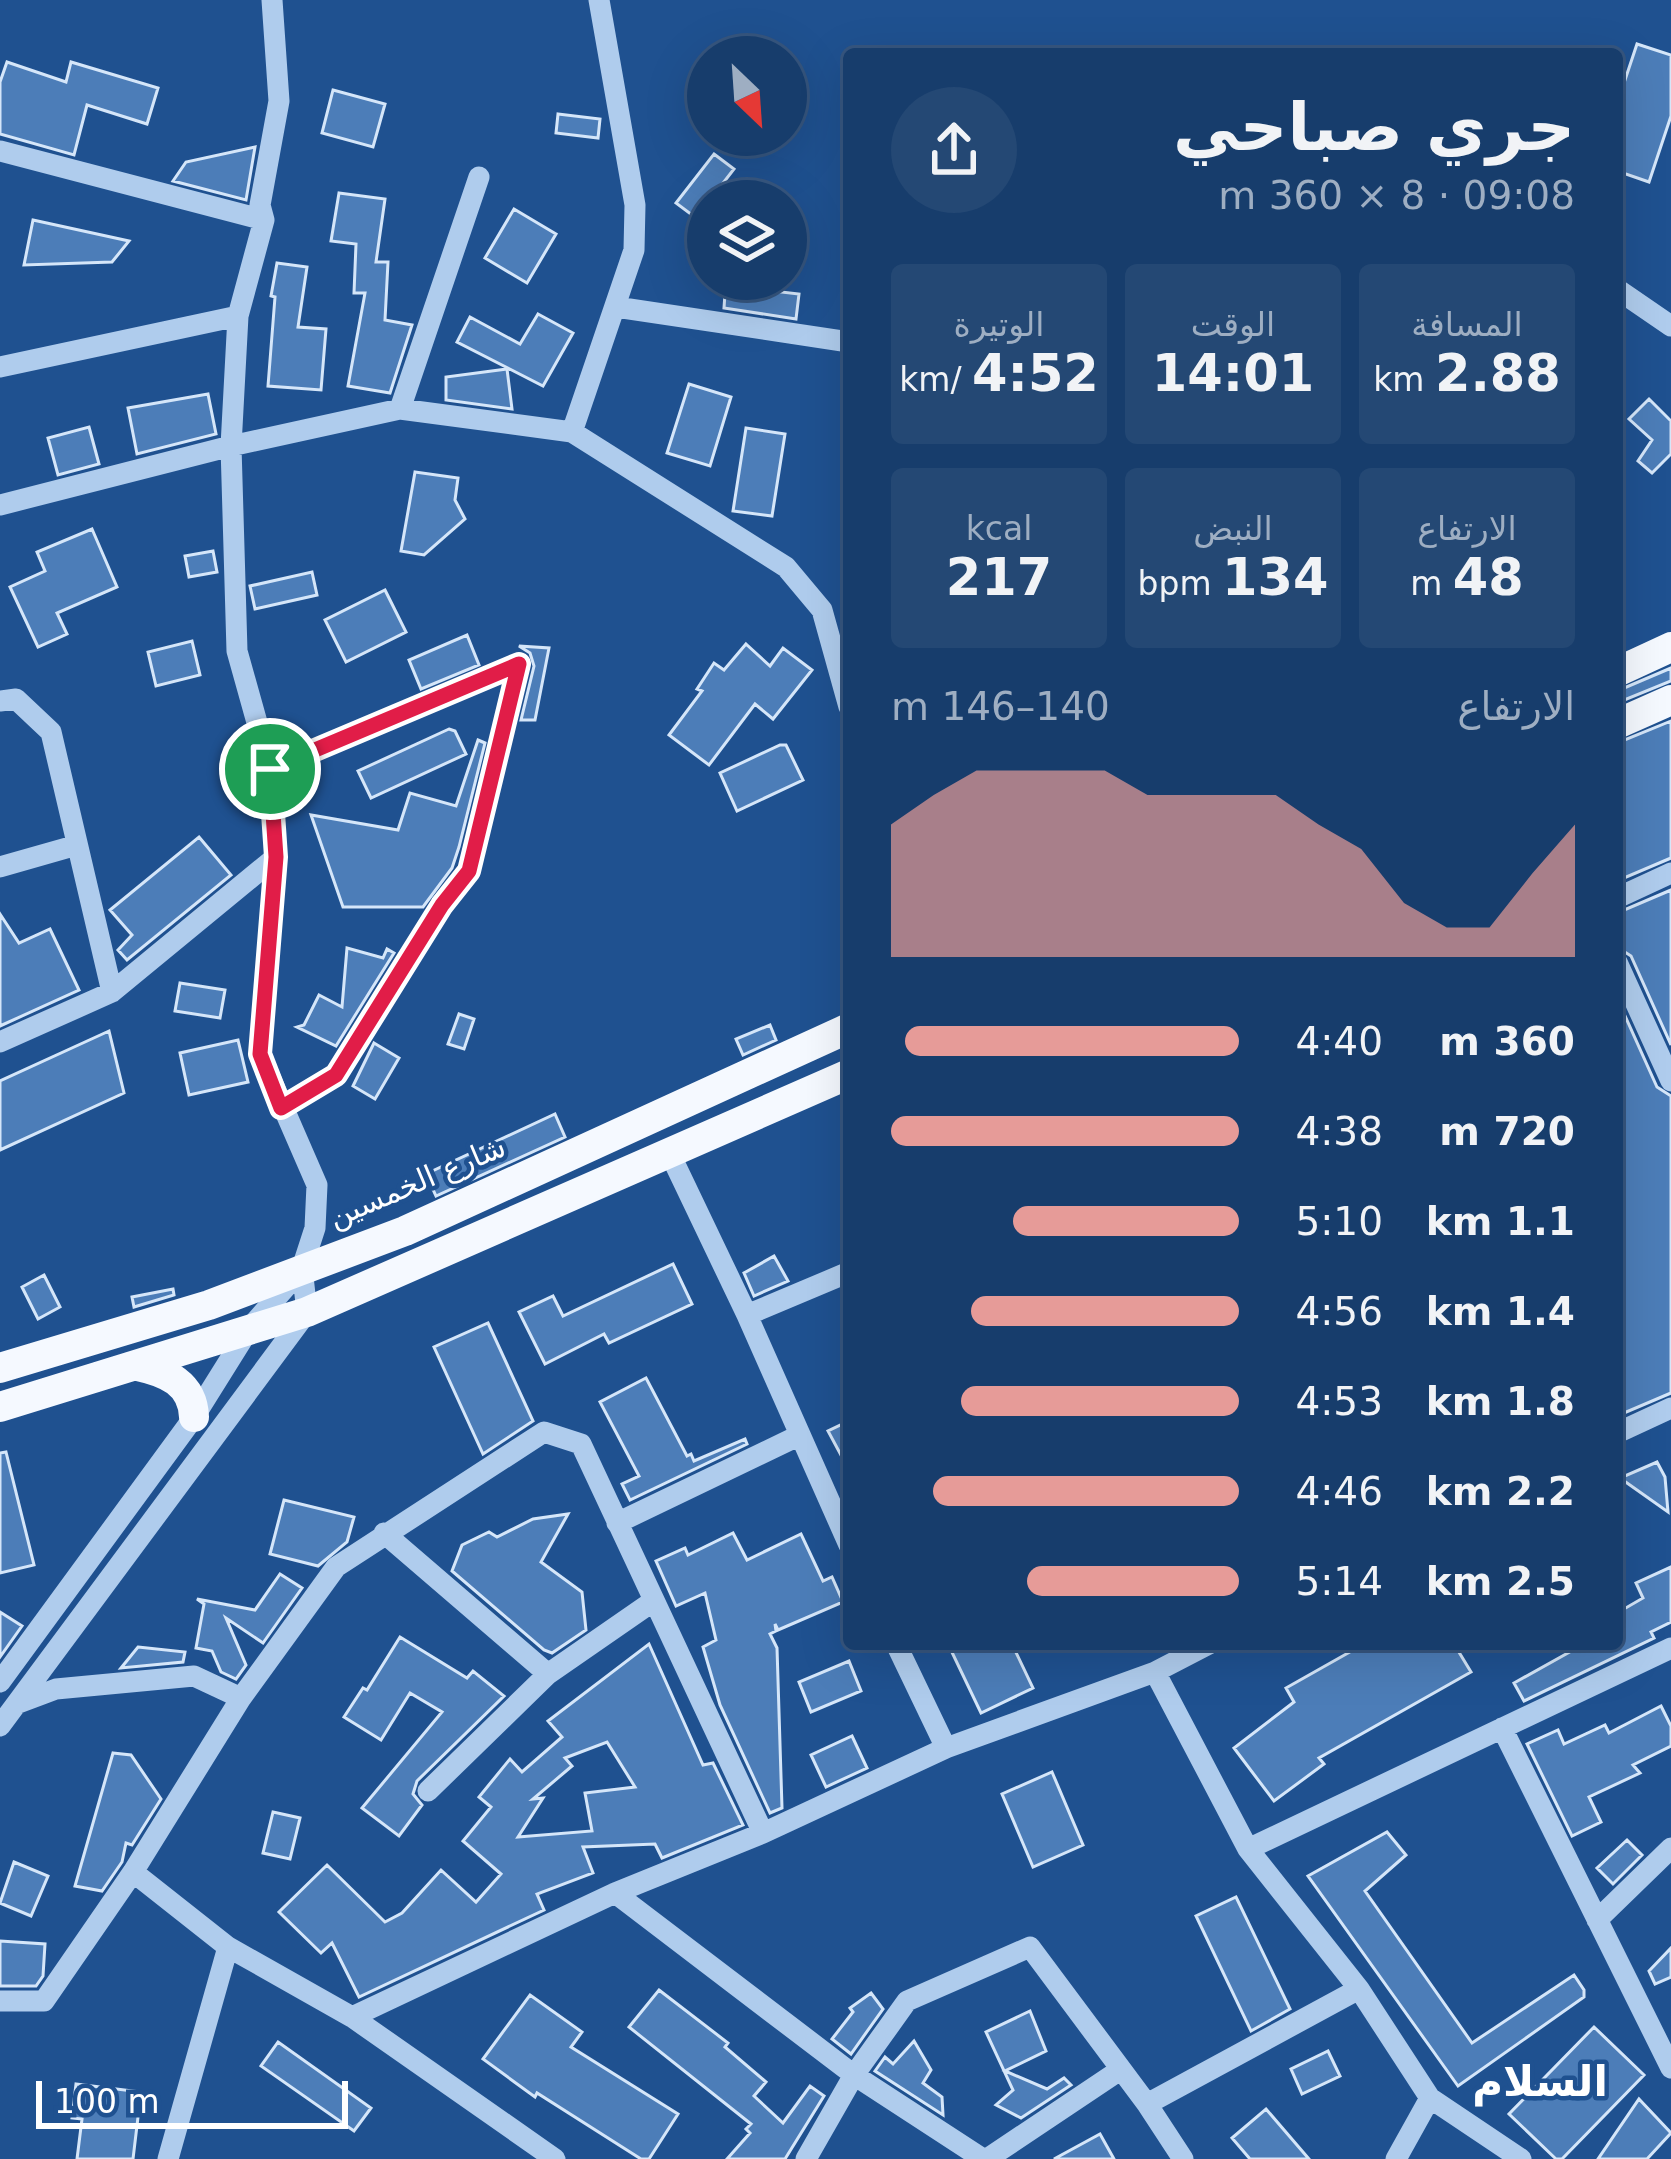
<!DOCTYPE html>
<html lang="ar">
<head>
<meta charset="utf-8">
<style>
	:root { --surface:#173d6c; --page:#244874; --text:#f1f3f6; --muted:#9eaec2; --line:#36567f; --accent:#e69b98 }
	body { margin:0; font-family:"DejaVu Sans","Noto Sans Arabic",sans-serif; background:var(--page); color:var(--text); direction:rtl; height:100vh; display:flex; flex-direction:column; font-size:45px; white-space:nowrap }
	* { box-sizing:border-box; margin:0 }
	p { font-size:39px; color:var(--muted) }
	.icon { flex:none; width:66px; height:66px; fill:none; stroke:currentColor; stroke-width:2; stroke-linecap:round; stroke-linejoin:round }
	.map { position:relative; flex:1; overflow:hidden; direction:ltr }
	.side { position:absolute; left:843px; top:48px; width:780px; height:1602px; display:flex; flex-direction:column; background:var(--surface); border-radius:12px; box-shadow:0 12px 48px #0002,0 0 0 3px var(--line); direction:rtl }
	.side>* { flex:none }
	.needle { width:78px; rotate:155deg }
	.fabs { position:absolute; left:687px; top:36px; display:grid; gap:24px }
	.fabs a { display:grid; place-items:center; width:120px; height:120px; border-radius:50%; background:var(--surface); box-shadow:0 12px 48px #0002,0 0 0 3px var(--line); font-size:60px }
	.scale { position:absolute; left:36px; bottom:30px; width:312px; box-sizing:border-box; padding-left:12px; border:6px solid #fff; border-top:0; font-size:33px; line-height:42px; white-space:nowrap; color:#fff; -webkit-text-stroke:9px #1f5190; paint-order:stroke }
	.pin { position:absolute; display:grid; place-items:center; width:102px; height:102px; color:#fff; margin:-51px; border:6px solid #fff; border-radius:50%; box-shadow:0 3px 12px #0007 }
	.round { display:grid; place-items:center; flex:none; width:126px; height:126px; border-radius:63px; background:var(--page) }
	.overview { display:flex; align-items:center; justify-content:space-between; height:204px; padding:0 48px }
	h1 { font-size:66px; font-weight:800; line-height:90px }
	.stats { display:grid; grid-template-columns:repeat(3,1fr); gap:18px; height:204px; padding:12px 48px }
	.stats div { display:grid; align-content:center; border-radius:12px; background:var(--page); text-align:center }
	.stats b { font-size:51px; font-weight:800 }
	.stats small { font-size:33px; font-weight:400 }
	.stats p { font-size:33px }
	.chart { height:336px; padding:24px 48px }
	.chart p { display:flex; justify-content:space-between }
	.chart svg { width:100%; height:216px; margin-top:12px; fill:var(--accent); opacity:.7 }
	ul { padding:0 48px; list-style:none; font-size:39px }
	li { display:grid; grid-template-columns:192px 144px 1fr; align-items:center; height:90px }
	li i { height:30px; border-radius:15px; background:var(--accent) }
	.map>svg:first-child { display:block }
</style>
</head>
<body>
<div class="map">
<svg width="1671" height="2159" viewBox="0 0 1671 2159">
	<rect width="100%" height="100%" fill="#1f5190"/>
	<path fill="#4c7db8" stroke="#d5e6f9" stroke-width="3" fill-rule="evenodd" d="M1637,44L1671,55V116L1649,182L1617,171V104Z
		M7,62L66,82L71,62L158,88L147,124L87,105L74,155L0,134V82Z
		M333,90L385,104L373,147L322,133Z
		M558,114L600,119L598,138L556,133Z
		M255,147L246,200L173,181L186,162Z
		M714,154L734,169L696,218L676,203Z
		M339,193L385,199L376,262H388L385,320L412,325L390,393L348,386L365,293H354L356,244L331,241Z
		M514,209L556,234L527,283L485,258Z
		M33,220L129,241L112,262L24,265Z
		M277,263L307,267L298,327L326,329L321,390L268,386L275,297L271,296Z
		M726,279H756L755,289L799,294L796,319L724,308Z
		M538,314L573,333L543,386L457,342L470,317L520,344Z
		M507,369L512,409L446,400V377Z
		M689,384L731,397L710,466L667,453Z
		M208,394L216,434L137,454L128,408Z
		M1649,399L1671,421V454L1652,473L1638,461L1652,440L1629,419Z
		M89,427L99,464L58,475L48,438Z
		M746,428L785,434L772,516L733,511Z
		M415,472L458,478L455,500L465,519L424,555L401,551Z
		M92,529L117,587L57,613L67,634L38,647L10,587L45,571L37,552Z
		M213,551L217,572L189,577L185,556Z
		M312,572L317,595L255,609L250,586Z
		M385,590L406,632L346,662L325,620Z
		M467,635L479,665L421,689L409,660Z
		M192,641L200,675L156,686L148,652Z
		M746,644L770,666L783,648L812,670L773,719L755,704L709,765L669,735L702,691L697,689L714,663L724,670Z
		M519,646L549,648L535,720H521L534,666L530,653Z
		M1671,668V681L1617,703V691Z
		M1671,721V858L1617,881V743Z
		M449,729L455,731L466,754L371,798L358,771Z
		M478,740L485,743L459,847L452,868L423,907H343L311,815L398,830L410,793L456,806Z
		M780,745H786L803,780L737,811L720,773Z
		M199,837L231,875L127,960L118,950L132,935L110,910Z
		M1671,890V1045L1631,956L1617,947V913Z
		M0,914L19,943L50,929L79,990L0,1026Z
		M347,948L383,958L387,949L394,953L336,1046L297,1027L304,1025L319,995L342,1007Z
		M180,983L225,990L220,1018L175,1011Z
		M1617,998L1657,1087L1671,1096V1393L1617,1416Z
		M459,1014L474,1019L464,1049L448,1044Z
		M770,1025L776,1040L743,1055L736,1039Z
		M109,1031L124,1093L0,1150V1081Z
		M238,1040L248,1082L189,1095L180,1053Z
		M374,1043L399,1058L375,1099L353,1086Z
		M555,1114L565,1137L436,1196L426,1174Z
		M774,1256L788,1281L754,1296L744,1273Z
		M673,1264L692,1304L609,1343L604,1334L545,1364L519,1312L553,1296L563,1316Z
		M44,1275L60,1307L38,1319L22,1287Z
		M173,1289L174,1295L134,1307L132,1297Z
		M488,1323L533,1421L483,1454L434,1347Z
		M646,1378L687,1456L691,1454L694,1461L745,1439L747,1444L630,1500L622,1484L639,1476L600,1402Z
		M849,1421V1470L828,1431Z
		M6,1452L34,1565L0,1573V1453Z
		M1657,1462L1665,1477L1668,1512L1620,1478Z
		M284,1500L354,1517L347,1542L318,1566L270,1554Z
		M568,1514L541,1562L582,1592L586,1630L552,1653L544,1650L452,1571L462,1545L489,1532L497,1537L533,1519Z
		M733,1533L747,1560L801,1534L823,1581L832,1577L843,1602L778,1630L775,1624L776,1631L770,1634L777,1648L782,1808L770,1813L720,1705L703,1647L716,1640L705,1593L676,1606L656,1561L685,1548L688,1555Z
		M1671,1567V1622L1651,1632L1654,1638L1524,1701L1514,1683L1584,1644H1617V1613L1643,1598L1636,1583Z
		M280,1574L302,1588L263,1643L226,1618L246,1665L236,1679L221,1672L212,1651L196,1648L204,1604L197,1599L255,1610Z
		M0,1612L22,1626L0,1657Z
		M400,1637L467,1678L473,1671L504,1696L417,1781L413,1794L422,1805L399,1836L362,1808L442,1712L410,1693L381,1740L344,1717L363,1688L367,1690Z
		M649,1644L703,1765L713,1763L743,1825L662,1858L655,1844L583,1847L593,1873L537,1894L544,1910L359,1997L332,1943L321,1953L279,1912L327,1865L385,1922L402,1913L441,1870L476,1902L501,1874L463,1841L491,1807L479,1797L510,1759L522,1772L562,1737L548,1721ZM607,1742L635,1787L585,1793L592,1831L518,1837L543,1798L533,1799L572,1766L565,1758Z
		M948,1644H1012L1033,1688L981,1713Z
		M1364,1644H1454L1471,1672L1319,1758L1324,1764L1274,1801L1234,1748L1294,1702L1286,1688Z
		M138,1647L185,1652L183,1662L121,1668Z
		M849,1661L861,1691L811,1712L799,1682Z
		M1661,1706L1671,1726V1746L1633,1765L1640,1773L1589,1797L1601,1822L1572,1836L1527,1744L1558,1730L1564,1744L1605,1725L1609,1733Z
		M852,1736L867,1768L826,1787L811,1755Z
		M113,1753L131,1755L161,1799L132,1845L126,1843L122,1862L102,1891L75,1886Z
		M1052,1772L1083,1845L1033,1867L1002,1794Z
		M273,1812L300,1818L290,1859L263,1853Z
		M1387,1832L1406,1855L1365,1891L1472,2043L1574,1975L1584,1990V1997L1458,2086L1308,1876Z
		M1627,1840L1642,1855L1613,1884L1597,1868Z
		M14,1862L48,1876L31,1916L0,1903Z
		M1236,1897L1290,2009L1251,2031L1196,1916Z
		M0,1941L45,1944L43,1976L36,1986H0Z
		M1671,1948V1977L1655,1984L1649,1971Z
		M659,1990L728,2043L725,2047L766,2082L754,2096L783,2123L810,2086L824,2096L785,2159H727L750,2133L746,2129L751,2124L629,2027Z
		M871,1993L883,2009L851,2054L832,2039L853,2012L850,2008Z
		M530,1995L582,2032L571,2047L678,2114L649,2159H641L537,2093L535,2097L483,2059Z
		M1030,2011L1046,2051L1005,2071L1047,2089L1064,2078L1071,2085L1021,2118L996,2105L1013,2090L986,2032Z
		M1594,2027L1644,2075L1562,2159H1556L1509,2114Z
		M914,2041L931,2070L923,2083L942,2097L943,2115L875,2071L885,2057L893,2064Z
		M278,2042L371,2108L354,2131L261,2066Z
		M1328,2051L1340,2076L1302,2094L1291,2069Z
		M76,2084L141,2092L133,2159H77L82,2119L72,2118Z
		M1639,2099L1671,2133L1647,2159H1598Z
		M1266,2109L1309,2159H1250L1232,2138Z
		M1100,2134L1114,2159H1054Z"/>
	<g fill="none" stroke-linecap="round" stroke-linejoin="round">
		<path stroke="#afcced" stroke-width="21" d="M0,151L264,220
			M1617,289L1671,326
			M616,307L849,342
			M0,367L238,316
			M400,409L479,177
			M572,432L634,250L635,205L599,0
			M0,505L231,446L400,409L572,432L786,567L822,610L849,707
			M0,701L16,699L51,732L112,992
			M270,769L519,664L469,871L442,905L336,1075L281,1108
			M0,867L77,845
			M1617,898L1671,873
			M1617,962L1671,1081
			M0,1042L112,992L276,857
			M671,1156L747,1315L849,1545
			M747,1315L849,1272
			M1617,1433L1671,1408
			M617,1523L798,1436
			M384,1533L548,1674
			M896,1644L946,1748
			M1155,1672L1248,1849L1359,1989L1430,2098L1521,2159
			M0,1682L194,1417L249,1329L298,1273
			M16,1704L56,1689L194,1676L241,1698
			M0,1726L307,1312L302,1268L315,1228L317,1185L260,1054L276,857L270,769L237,651L231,446L238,316L264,220L260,205L279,101L272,0
			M1502,1728L1671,2068
			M428,1791L548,1674L652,1602
			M1248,1849L1671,1648
			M133,1872L228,1947L352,2017L555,2159
			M615,1893L854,2075L983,2159
			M1597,1920L1671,1848
			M0,2001H44L133,1872L241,1698L336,1567L544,1432L581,1444L763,1833
			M352,2017L615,1893L763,1833L946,1748L1155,1672L1209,1644
			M1147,2104L1359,1989
			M168,2159L228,1947
			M806,2159L854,2075L907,2001L1030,1947L1147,2104L1183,2159
			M987,2159L1120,2070
			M1396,2159L1430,2098"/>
		<path stroke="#f5f9ff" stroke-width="30" d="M1617,672L1671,647
			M1617,724L1671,700
			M138,1366C166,1372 193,1383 194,1417
			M0,1368L209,1305L405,1231L849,1028
			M0,1407L307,1312L849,1074"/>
	</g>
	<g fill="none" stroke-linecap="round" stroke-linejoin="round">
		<defs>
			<path id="route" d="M519,664L469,871L442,905L336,1075L281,1108L260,1054L276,857L270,769Z"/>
		</defs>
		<use href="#route" stroke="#fff" stroke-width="24"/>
		<use href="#route" stroke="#e11d48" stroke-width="15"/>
	</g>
	<g text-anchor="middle" stroke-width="9" stroke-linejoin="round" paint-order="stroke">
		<g font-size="30" fill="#fff" stroke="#1f5190">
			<text transform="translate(417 1182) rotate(-23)" y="10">شارع الخمسين</text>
		</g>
		<g font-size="42" font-weight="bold" fill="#fff" stroke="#1f5190">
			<text x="1540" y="2096">السلام</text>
		</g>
	</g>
</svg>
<div class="fabs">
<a><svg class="needle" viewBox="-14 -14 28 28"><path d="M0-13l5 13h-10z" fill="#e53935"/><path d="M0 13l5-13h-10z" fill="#9eaec2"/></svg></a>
<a><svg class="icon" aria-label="layers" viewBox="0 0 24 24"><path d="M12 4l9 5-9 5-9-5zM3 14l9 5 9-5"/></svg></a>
</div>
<div class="scale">100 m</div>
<div class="pin" style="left:270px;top:769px;background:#1e9e55"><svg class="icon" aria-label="arrive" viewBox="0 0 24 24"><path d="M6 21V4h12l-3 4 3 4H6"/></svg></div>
<section class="side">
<div class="overview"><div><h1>جري صباحي</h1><p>09:08 · 8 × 360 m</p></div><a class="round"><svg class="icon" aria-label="share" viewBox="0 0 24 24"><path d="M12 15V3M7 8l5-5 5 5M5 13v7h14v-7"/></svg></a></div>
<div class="stats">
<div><p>المسافة</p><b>2.88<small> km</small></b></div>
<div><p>الوقت</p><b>14:01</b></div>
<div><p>الوتيرة</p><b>4:52<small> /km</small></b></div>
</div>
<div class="stats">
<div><p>الارتفاع</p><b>48<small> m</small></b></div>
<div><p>النبض</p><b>134<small> bpm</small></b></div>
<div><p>kcal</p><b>217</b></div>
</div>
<div class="chart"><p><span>الارتفاع</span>140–146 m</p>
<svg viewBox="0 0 160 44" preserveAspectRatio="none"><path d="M0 44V17L10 11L20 6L30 6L40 6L50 6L60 11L70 11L80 11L90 11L100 17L110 22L120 33L130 38L140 38L150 27L160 17V44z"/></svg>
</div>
<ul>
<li><b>360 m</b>4:40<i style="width:96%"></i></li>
<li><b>720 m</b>4:38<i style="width:100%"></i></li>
<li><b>1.1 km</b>5:10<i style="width:65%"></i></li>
<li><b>1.4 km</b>4:56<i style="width:77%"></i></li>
<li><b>1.8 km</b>4:53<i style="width:80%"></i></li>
<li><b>2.2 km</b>4:46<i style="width:88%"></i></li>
<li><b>2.5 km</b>5:14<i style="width:61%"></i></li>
</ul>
</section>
</div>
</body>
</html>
